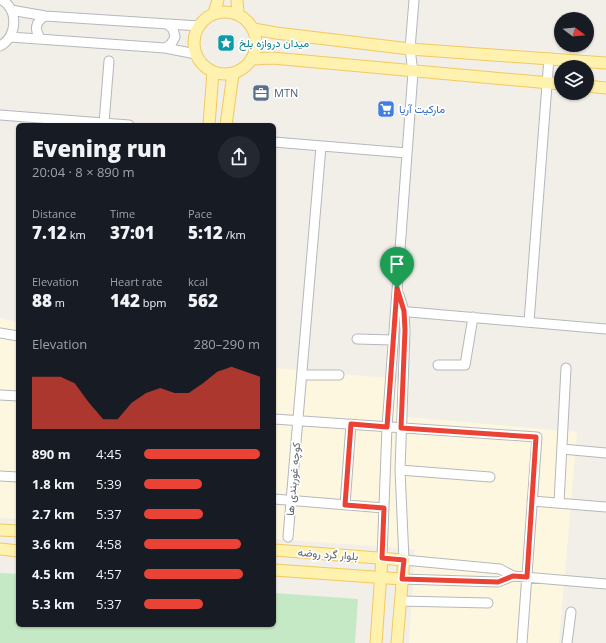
<!DOCTYPE html>
<html lang="en">
<head>
<meta charset="utf-8">
<style>
	:root { --surface:#171b24; --page:#242831; --text:#f1f3f6; --muted:#9ea1a6; --accent:#ea4335 }
	body { margin:0; font-family:"Open Sans",Vazirmatn,sans-serif; background:var(--page); color:var(--text); height:100vh; display:flex; flex-direction:column; font-size:15px; white-space:nowrap }
	* { box-sizing:border-box; margin:0 }
	p { font-size:13px; color:var(--muted) }
	.icon { flex:none; width:22px; height:22px; fill:none; stroke:currentColor; stroke-width:2; stroke-linecap:round; stroke-linejoin:round }
	.map { position:relative; flex:1; overflow:hidden }
	.drawer { position:absolute; left:16px; top:123px; width:260px; height:504px; display:flex; flex-direction:column; background:var(--surface); border-radius:6px; box-shadow:0 1px 3px #0004 }
	.drawer>* { flex:none }
	.needle { width:26px; rotate:106deg }
	.tools { position:absolute; left:554px; top:12px; display:grid; gap:8px }
	.tools a { display:grid; place-items:center; width:40px; height:40px; border-radius:50%; background:var(--surface); box-shadow:0 1px 3px #0004; font-size:20px }
	.pin { position:absolute; display:grid; place-items:center; width:34px; height:34px; color:#fff; margin:-41px -17px; border-radius:50% 50% 50% 0; rotate:-45deg; box-shadow:0 0 4px #0007 }
	.pin .icon { rotate:45deg }
	.round { display:grid; place-items:center; flex:none; width:42px; height:42px; border-radius:21px; background:var(--page) }
	.head { display:flex; align-items:center; justify-content:space-between; height:68px; padding:0 16px }
	h1 { font-size:22px; font-weight:800; line-height:30px }
	.figures { display:grid; grid-template-columns:repeat(3,1fr); gap:6px; height:68px; padding:4px 16px }
	.figures div { display:grid; align-content:center }
	.figures b { font-size:17px; font-weight:800 }
	.figures small { font-size:11px; font-weight:400 }
	.figures p { font-size:11px }
	.chart { height:112px; padding:8px 16px }
	.chart p { display:flex; justify-content:space-between }
	.chart svg { width:100%; height:72px; margin-top:4px; fill:var(--accent); opacity:.7 }
	ul { padding:0 16px; list-style:none; font-size:13px }
	li { display:grid; grid-template-columns:64px 48px 1fr; align-items:center; height:30px }
	li i { height:10px; border-radius:5px; background:var(--accent) }
	.map>svg:first-child { display:block }
</style>
</head>
<body>
<div class="map">
<svg width="606" height="643" viewBox="0 0 606 643">
	<rect width="100%" height="100%" fill="#f1efe8"/>
	<path fill="#fef7e0" d="M0,318L18,322V519L0,518Z
		M274,368L410,380L407,417L577,432L559,643H409L415,549L274,539Z"/>
	<path fill="#c5e8c5" d="M0,573L18,574V625H274V593L358,599L355,643H0Z"/>
	<g fill="none" stroke-linecap="round" stroke-linejoin="round">
		<defs>
			<path id="minor" d="M11,10L45,16L199,26
				M10,37L165,48L196,54
				M41,39C34,30 35,22 45,16
				M0,46C17,37 19,10 2,0
				M165,48L171,44L175,37L173,29L167,24
				M0,115L129,125
				M104,123L109,61
				M274,142L407,153
				M399,295L404,311L405,331L400,470L404,560L500,569L513,576L606,584
				M398,311L606,329
				M529,322L549,58
				M0,333L18,336
				M357,339L393,340
				M438,365H465L473,317
				M303,375H339
				M0,395L18,396
				M274,419L537,437L522,643
				M562,449L606,453
				M400,470L490,477
				M0,476L18,477
				M274,499L384,508
				M532,501L606,507
				M559,503L566,368
				M345,505L351,424
				M288,537L321,146
				M382,558L387,427L413,72L410,49L414,0
				M402,579L498,582L513,576
				M400,601L488,603
				M567,643L571,612"/>
			<path id="major" d="M237,0L238,13
				M194 43a31 31 0 1 1 62 0a31 31 0 1 1-62 0Z
				M214,13L218,0
				M254,29L276,33L410,49L606,63
				M252,59L272,58L561,84
				M587,86L606,88
				M209,125L213,72
				M226,125L233,74
				M0,530L18,531
				M0,549L18,551
				M274,550L404,560L397,643
				M274,570L402,579
				M376,643L382,558"/>
		</defs>
		<use href="#minor" stroke="#b5b8bc" stroke-width="11"/>
		<use href="#major" stroke="#f2c960" stroke-width="13"/>
		<use href="#minor" stroke="#fff" stroke-width="9"/>
		<use href="#major" stroke="#fff2af" stroke-width="11"/>
	</g>
	<g fill="none" stroke-linecap="round" stroke-linejoin="round">
		<defs>
			<path id="route" d="M397,288L404,311L405,330L401,428L536,437L527,577L513,576L498,582L402,579L404,560L382,558L384,508L345,505L351,424L387,427Z"/>
		</defs>
		<use href="#route" stroke="#fff" stroke-width="8"/>
		<use href="#route" stroke="#ea4335" stroke-width="5"/>
	</g>
	<defs>
		<symbol id="sight-square" viewBox="-11 -11 22 22"><rect x="-9" y="-9" width="18" height="18" rx="4" fill="#0f9aa8" stroke="#fff"/><path d="M0-6L1.8-2.2L6-1.7L2.9 1.2L3.7 5.4L0 3.3L-3.7 5.4L-2.9 1.2L-6-1.7L-1.8-2.2Z" fill="#fff"/></symbol>
		<symbol id="office-square" viewBox="-11 -11 22 22"><rect x="-9" y="-9" width="18" height="18" rx="4" fill="#5c6f8a" stroke="#fff"/><path d="M-6-3h4V-5.5h4V-3h4V5H-6ZM-1-4.5V-3h2v-1.5ZM-6 0V1H6V0Z" fill="#fff"/></symbol>
		<symbol id="supermarket-square" viewBox="-11 -11 22 22"><rect x="-9" y="-9" width="18" height="18" rx="4" fill="#3f7fe0" stroke="#fff"/><path d="M-6-5.5h2.5l.6 2H6L4.5 2H-2.5L-4.4-4H-6ZM-1.5 3.2a1.3 1.3 0 1 0 .1 0ZM3 3.2a1.3 1.3 0 1 0 .1 0Z" fill="#fff"/></symbol>
	</defs>
	<g fill-rule="evenodd">
		<use href="#sight-square" x="216" y="33" width="20" height="20"/>
		<use href="#office-square" x="251" y="83" width="20" height="20"/>
		<use href="#supermarket-square" x="376" y="99" width="20" height="20"/>
	</g>
	<g text-anchor="middle" stroke-width="3.5" stroke-linejoin="round" paint-order="stroke">
		<g font-size="11" fill="#0d838f" stroke="#fff" text-anchor="start">
			<text x="239" y="47">میدان دروازه بلخ</text>
		</g>
		<g font-size="11" fill="#4e5e75" stroke="#fff" text-anchor="start">
			<text x="274" y="97">MTN</text>
		</g>
		<g font-size="11" fill="#366cbe" stroke="#fff" text-anchor="start">
			<text x="399" y="113">مارکیت آریا</text>
		</g>
		<g font-size="11" fill="#5f6368" stroke="#fff">
			<text transform="translate(293 479) rotate(-85)" y="4">کوچه غوربندی ها</text>
			<text transform="translate(328 554) rotate(4)" y="4">بلوار گرد روضه</text>
		</g>
	</g>
</svg>
<div class="tools">
<a><svg class="needle" viewBox="-14 -14 28 28"><path d="M0-13l5 13h-10z" fill="#e53935"/><path d="M0 13l5-13h-10z" fill="#9ea1a6"/></svg></a>
<a><svg class="icon" aria-label="layers" viewBox="0 0 24 24"><path d="M12 4l9 5-9 5-9-5zM3 14l9 5 9-5"/></svg></a>
</div>
<div class="pin" style="left:397px;top:288px;background:#1e9e55"><svg class="icon" aria-label="arrive" viewBox="0 0 24 24"><path d="M6 21V4h12l-3 4 3 4H6"/></svg></div>
<section class="drawer">
<div class="head"><div><h1>Evening run</h1><p>20:04 · 8 × 890 m</p></div><a class="round"><svg class="icon" aria-label="share" viewBox="0 0 24 24"><path d="M12 15V3M7 8l5-5 5 5M5 13v7h14v-7"/></svg></a></div>
<div class="figures">
<div><p>Distance</p><b>7.12<small> km</small></b></div>
<div><p>Time</p><b>37:01</b></div>
<div><p>Pace</p><b>5:12<small> /km</small></b></div>
</div>
<div class="figures">
<div><p>Elevation</p><b>88<small> m</small></b></div>
<div><p>Heart rate</p><b>142<small> bpm</small></b></div>
<div><p>kcal</p><b>562</b></div>
</div>
<div class="chart"><p><span>Elevation</span>280–290 m</p>
<svg viewBox="0 0 160 44" preserveAspectRatio="none"><path d="M0 44V12L10 12L20 12L30 16L40 28L50 38L60 38L70 28L80 22L90 19L100 22L110 22L120 16L130 9L140 6L150 9L160 12V44z"/></svg>
</div>
<ul>
<li><b>890 m</b>4:45<i style="width:100%"></i></li>
<li><b>1.8 km</b>5:39<i style="width:50%"></i></li>
<li><b>2.7 km</b>5:37<i style="width:51%"></i></li>
<li><b>3.6 km</b>4:58<i style="width:84%"></i></li>
<li><b>4.5 km</b>4:57<i style="width:85%"></i></li>
<li><b>5.3 km</b>5:37<i style="width:51%"></i></li>
</ul>
</section>
</div>
</body>
</html>
